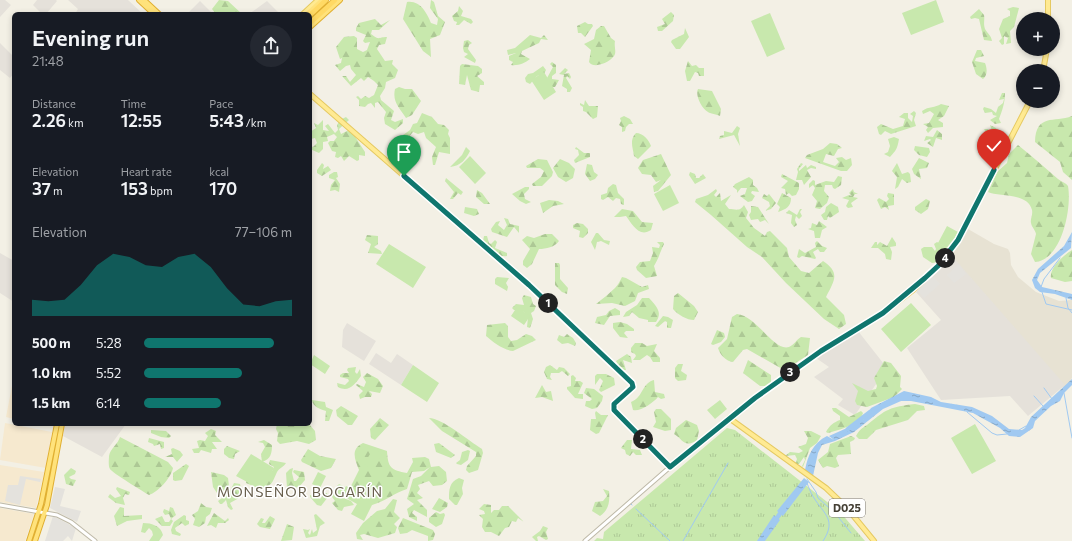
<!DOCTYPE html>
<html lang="en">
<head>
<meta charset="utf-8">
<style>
	:root { --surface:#171b24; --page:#242831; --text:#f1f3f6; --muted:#9ea1a6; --accent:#0f766e }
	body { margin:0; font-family:Commissioner,sans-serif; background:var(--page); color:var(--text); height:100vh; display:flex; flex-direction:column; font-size:15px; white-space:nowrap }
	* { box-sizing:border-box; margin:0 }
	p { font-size:13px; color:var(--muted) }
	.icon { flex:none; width:22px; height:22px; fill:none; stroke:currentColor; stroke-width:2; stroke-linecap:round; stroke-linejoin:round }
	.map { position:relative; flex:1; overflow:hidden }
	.panel { position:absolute; left:12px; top:12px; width:300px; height:414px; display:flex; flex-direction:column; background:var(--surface); border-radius:6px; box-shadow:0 2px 6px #0003 }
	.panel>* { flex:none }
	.controls { position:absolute; left:1016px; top:12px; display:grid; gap:8px }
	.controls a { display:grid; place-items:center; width:44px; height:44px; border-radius:50%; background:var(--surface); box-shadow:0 2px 6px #0003; font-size:20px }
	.pin { position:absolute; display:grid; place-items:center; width:34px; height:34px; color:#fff; margin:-41px -17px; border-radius:50% 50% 50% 0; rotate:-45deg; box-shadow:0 0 4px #0007 }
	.pin .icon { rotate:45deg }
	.km { position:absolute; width:20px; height:20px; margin:-10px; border-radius:50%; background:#222; color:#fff; font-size:11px; line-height:20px; text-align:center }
	.round { display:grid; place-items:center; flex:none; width:42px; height:42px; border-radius:21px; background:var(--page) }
	.overview { display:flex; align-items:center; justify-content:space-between; height:68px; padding:0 20px }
	h1 { font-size:22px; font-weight:600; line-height:30px }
	.stats { display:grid; grid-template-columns:repeat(3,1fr); gap:6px; height:68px; padding:4px 20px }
	.stats div { display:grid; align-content:center }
	.stats b { font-size:17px; font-weight:600 }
	.stats small { font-size:11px; font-weight:400 }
	.stats p { font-size:11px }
	.chart { height:112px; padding:8px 20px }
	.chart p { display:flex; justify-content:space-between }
	.chart svg { width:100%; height:72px; margin-top:4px; fill:var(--accent); opacity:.7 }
	ul { padding:0 20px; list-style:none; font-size:13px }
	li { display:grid; grid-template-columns:64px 48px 1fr; align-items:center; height:30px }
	li i { height:10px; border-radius:5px; background:var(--accent) }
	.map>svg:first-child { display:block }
</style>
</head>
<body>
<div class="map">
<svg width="1072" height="541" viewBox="0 0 1072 541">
	<defs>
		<pattern id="grass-tufts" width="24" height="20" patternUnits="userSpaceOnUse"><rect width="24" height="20" fill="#c8e8ad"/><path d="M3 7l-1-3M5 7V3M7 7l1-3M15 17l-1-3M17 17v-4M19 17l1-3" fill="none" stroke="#adc895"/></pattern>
		<pattern id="forest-firs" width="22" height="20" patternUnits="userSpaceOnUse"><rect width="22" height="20" fill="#c8e8ad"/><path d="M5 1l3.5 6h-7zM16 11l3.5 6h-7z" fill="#adc895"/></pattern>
		<pattern id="water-ripples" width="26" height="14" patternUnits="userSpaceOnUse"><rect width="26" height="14" fill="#a0c9f1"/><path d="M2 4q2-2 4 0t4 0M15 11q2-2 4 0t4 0" fill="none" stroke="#84a5c4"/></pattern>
	</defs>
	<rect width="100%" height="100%" fill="#f3f0e5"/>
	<path fill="#e7e2d3" d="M968,229L994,244L1008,249L1010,253L1011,265L1018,277L1036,292L1059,301L1072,300V378L1064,389L950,256Z"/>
	<path fill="#f6e9cf" d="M14,384V419L6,417L12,386Z
		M5,423L52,432L46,468L0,460Z
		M0,465L44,472L36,508L0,502Z
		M0,508L34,514L25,541H0Z"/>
	<path fill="#e5e1da" d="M0,0H5L11,5L0,17Z
		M37,0H56L57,1L46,14H42L33,5Z
		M68,0H128L143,14H75L78,9Z
		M200,1L213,14H187Z
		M267,1L280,14H249Z
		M0,43L14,57V73L10,78L0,70Z
		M0,253L14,261V302L0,293Z
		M953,257L1065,385L1028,416L1010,396L941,400L907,348L941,320L916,292Z
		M347,323L376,341L364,361L342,347L343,330Z
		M858,331L887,368L855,415L838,405L843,399L814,377L829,367L816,358Z
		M376,353L391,363L397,354L413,365L401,385L369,364Z
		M65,424H126L102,457L63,436Z"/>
	<path fill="url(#grass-tufts)" d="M727,428L735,430L840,512L865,541H594L597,538L603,539L604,532Z"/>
	<path fill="url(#forest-firs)" d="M219,0L228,1L242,14H216L212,9Z
		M431,0L434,2L438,16L445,22L440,35L430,39L431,57L423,51L403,19L407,2C420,0 427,13 431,23L437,25L438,19L430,8Z
		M459,6L463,11L461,16L471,19L473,22L471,24L464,20L459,25H456L457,22L454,21L452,16L458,11Z
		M1013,7L1019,8L1014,27L1010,31L1011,43L1006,44L1008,38L1004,36V44L1002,45L999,41L1002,38L999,29L1003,19L1010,16V11L1007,9Z
		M979,9L984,15C985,20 983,23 985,29C988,34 991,35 992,41L984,40L979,19L975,18L971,19L970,17Z
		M671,12L674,15L673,21L662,31H658L657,27L665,24L662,19Z
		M375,19L381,25L390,20L379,30H372L371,34C380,41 378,37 387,37L385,44L379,45L377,49L385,61L393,60L392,64L398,70L395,78L386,82L385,88L380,96L381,100L394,111L391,120L395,122L403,119V123L395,130L385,124L384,118L386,112L378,102L375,103V108L371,103L368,104L365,107L359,106V100L356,97L358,96L361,99L365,96L369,98L374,95L378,85L374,81L368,77L364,81L361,78L351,86L342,76H346L350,82L356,75L351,69L350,65L346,66L340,71L335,65L341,63L342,58L340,59L336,47L344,37L354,36L357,38V49L363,52L367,50L370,42L365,43L363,41L366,35L356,31V28L359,23Z
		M585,22L588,24H592L593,26L585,37L581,33H578L577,26Z
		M601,26H604L611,38L615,41C614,46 616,50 615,54C613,61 594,70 589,62L591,50L584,44L594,39L596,30Z
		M685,28L689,37L680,49H676L671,42L672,40L684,34Z
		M530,35L541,38L544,35L548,40L541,39L539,43L522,51L521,54L530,59C525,63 518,66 511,65L513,62L509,60V56L516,53L508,55L507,50L515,48Z
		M468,40L472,43L469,45L468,49L476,60L475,63L464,57L468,54L464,52L463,48L464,41Z
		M977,50H981L984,56L976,58L975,61L985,63C987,68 988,75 983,79L976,74L972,62Z
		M688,61L692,66L696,65L699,68H704V76H699L698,73L695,72L690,81H687L685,71Z
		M552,62L556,65V73L552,76V79L559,80L555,87H552L547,78L553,67L550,64Z
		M462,64L478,66L482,69V73L477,76L484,82V85H480L479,92L471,90L467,75L465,85L459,84L460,66Z
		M543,66L546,70L544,74L537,76L530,84L526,82L525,78L528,74L533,73Z
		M565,68L568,70L564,74L569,73L571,77L570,79L567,76L566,78L572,88L570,92H567V89L562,86L564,75L559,74Z
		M399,87L405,89H412L421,101L412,115L406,118C400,108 392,102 395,89Z
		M698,89L712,91L721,109L720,116C718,115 709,113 708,112C701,108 695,95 698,89Z
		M1002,93H1005C1005,103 1002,111 999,119L1001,123L995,124L990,120L997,116L993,115L992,112L985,113L983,109L984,107L991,109L996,113L998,107L1003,103L1004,99L999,100Z
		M585,100L589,106H598L597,117L593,119L586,112L583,111V107L580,105V103L584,105Z
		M941,104L949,106L944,116L938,120L943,123V127L933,128L928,133L926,130L928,127L923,124L929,123L934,114L930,111L923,114L922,111C929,106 935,108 941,104Z
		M914,111L916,113L914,120L916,126L891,134L885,131L881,135L879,134L877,127L881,124L893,129L903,126L905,119L899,117L904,113H908V118L912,122L913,116L910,114Z
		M422,113L432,117L438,124L444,125L449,130L448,134L450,138V154L439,152L435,165H433L432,157L436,147L426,138L424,132L418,134L413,132L407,139L403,135L410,130L413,124L417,123Z
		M624,116L630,119L633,124H629L626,127L625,131L622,132V127L619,125L621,121L620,118Z
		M1072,116V180L1063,172L1060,162L1035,142C1036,113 1054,123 1072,116Z
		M346,117L349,120L339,129L341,134L347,131L352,132L365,152V156L359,155V160L357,161L349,156L344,161L341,156L338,158L335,157L336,152L332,151L328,143L330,141H334L337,137L334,134L327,137L328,141L323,142V149L319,153L310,149V146L313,147L317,143L315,138L311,139L310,132L316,128L314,123L318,125L323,120V130L329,131L325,126L328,124L335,133L338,130L337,125L340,120Z
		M990,125L996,128L998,132L991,141L992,150L988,154L985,150L987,144L983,148L979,146L988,135L984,129H988L990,132L992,131Z
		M737,126L740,128L738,134L740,146L734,135L719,139L720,136L724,135V131L732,133Z
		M937,130L942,134V140L936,138L933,147L927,143L931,140L930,139L924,141L926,136L933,137Z
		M636,133C643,133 649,140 651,146L638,159L634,156C633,148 629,140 636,133Z
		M894,137L899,139C897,150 896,150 890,157L884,154L888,152L890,146L888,139Z
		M830,143L837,144L842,148L838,149L834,156L826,154L823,162L835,166L839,162L836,158L842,157L846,160L851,158L852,165L847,171H841L805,158L807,155L823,149Z
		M1018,145C1032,156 1045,168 1058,179C1062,182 1066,183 1068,186C1072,208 1062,260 1035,262L1031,254L1036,234C1035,229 1032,228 1031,223C1030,219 1033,215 1032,210C1028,192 998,197 988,192L997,172L1007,163L1009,154Z
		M915,146L929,148L930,152L927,157L919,155L914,150Z
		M466,147L470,151C466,159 461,166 450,167L462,155Z
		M576,147L584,153H590V157L575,163L574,160L579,155L578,150L575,149Z
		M661,154L671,175L658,191L654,192L653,186L661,180L656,182L651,175L642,174L638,168L643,160Z
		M919,158L929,163L927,168L919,169L921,179L914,174L912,169Z
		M538,159L547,160L553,172L552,176L542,186H533L532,184L541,177L544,171L540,168H527L526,166Z
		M560,159L569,163L575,169L573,178L566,182L558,177L553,168Z
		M322,163L324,165L323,169L328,166L331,170L322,176L317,173V170Z
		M801,163L803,164L799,169V171L806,165L807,168L811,165L816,167V169L811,168L807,170L811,177L804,185L802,180H796L798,172L797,169Z
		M897,163L902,174L908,172L910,174L911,182L907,183L902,179L898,187L895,189L897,177L892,171Z
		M587,164L592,165L594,172L598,175L595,179L590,181L585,174Z
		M334,172H337L338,177L336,178L340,184L339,192L335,190L330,191L331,185L335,180L329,178V175Z
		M690,172L695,174L696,178H699L703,174L706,178L695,184L689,175Z
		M782,174L799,183V189L796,195L792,196L789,193L786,195L785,189L781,188L788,181L781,177Z
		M838,176L842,177L841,185L835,189L833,188L832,185H825L824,191L829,197L827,203L820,209L815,208L817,201L812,195L815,188L813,185L809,188V184L813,180L815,181V185L826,181L834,182Z
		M749,177L753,180V185L757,188L759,192L752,191L751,193L755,196L752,201L748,202L740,196L745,194L747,188H741L737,193V190L733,187L735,184Z
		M446,178L463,192L461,195L458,193L453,199H450L454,192L445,181Z
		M613,184L616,185L618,193L624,199V205L621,204L620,199L616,198L613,201L608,197L603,200L601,199V195L607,193L608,188Z
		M525,187H529V189L524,194L525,199L531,202L526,204L520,201L512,194Z
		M716,189L717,191L714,195L716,197L720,193L721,201L731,195L725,204L729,209C735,209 740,212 744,205L748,212L746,218L754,228L765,236L767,232L770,231L787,248L789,257L801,271L809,273L823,261C841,273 834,281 826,297L844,315L846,324L839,329L824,319L786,283L762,257L747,247L711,215L695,202L696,199L708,195Z
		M853,189L854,192L858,194H855L853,197L858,198L851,203L853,207L848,208L846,206L849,200L842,198L849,195L852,196L849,193Z
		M477,190L482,193L490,204H484L476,197Z
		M782,193L791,198C791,207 786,209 778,212L780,207L777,204Z
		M888,193L894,194V205L888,206L889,210L885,207L881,209L877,200L879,198L886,202L889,199L887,196Z
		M764,194L767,196L769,194L776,203L771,209L765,211L770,206L769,202L762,198Z
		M926,199L930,201L928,209L921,214L915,210V207Z
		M549,200L558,201L564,204L553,206L543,213L540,203Z
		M831,203L838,207L839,212L830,218L828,216L827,220H824L821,215L825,212L826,207Z
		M751,206L758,207L769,224L765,220L760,222L758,219L751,220L749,215L751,212Z
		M465,207L477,209L479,214L474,216L464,213Z
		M622,209L633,211L642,222L653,223L651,230C639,238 632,224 626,216L620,217H614Z
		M800,209H802L800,212L802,216L799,219L796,216L795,220L797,225L794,227L791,223L792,215L786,213L789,210L797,215Z
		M504,218L508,219L510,224L519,226V233L514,227L507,237L492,232L491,229L496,222L500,221L498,225L504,230L507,225Z
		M819,221L827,227L822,230L820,238H815L814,231L808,229L811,228L812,223L817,225Z
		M577,223L583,224L588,229V233L583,238L579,237L580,231L573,228V225Z
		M596,233H598L604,240L610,241L609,245L601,241L597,242L595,250L591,242Z
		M545,234H552L559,241C555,247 546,249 539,249L532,264L527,268L523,265V261L530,249L522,240L527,236L534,238Z
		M367,235L378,236V244L374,247L381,251L382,254L368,253L371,244L365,240Z
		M484,236H487L489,243L491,244L495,240L497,242L495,248L507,253V256C497,258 489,247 483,241Z
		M892,237L896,243V246L890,247L892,252L891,260L886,259L885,254L878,248H871L875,242H877V245L880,242L887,246Z
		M817,241L822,246L827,248L824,252H820L818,249L813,252L816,258L815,259L802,256L799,258L797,257L799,249L805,253L816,247L815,243Z
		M657,242H663L664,244C660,252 659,258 654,266L657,276L646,278L637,270L636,267L640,262L650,261L653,253L652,247L659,248L660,245Z
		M937,242L946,247L948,251L939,262L932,263L923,257L921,249L924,247H932L935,251L936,249L934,244Z
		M1072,250V281L1065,282L1051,278C1049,268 1064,255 1072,250Z
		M555,263H559L560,265V279L568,288L567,294L562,292L555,285Z
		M497,277L509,278L506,283L508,287L507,291L495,284V279Z
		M622,277L626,278L642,287L648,285L649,289L638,293L635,301L625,306L612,303L596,304C602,299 609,294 615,288C618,285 620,281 622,277Z
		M678,293L694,306L698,312L694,320C687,320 678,315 673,309L674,296Z
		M524,295L531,297L533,304L536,306L534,311L531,313L533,319L530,328L527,327L528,317L524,312L514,310L512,308L516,304L524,305L522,298Z
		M642,298H649C656,306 663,312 656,322H648V320L639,318L632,312L629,316L623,317L626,312L637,305Z
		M615,308L620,311V315L610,316L604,325L595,323L597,317L606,315L609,311Z
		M737,314C757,316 774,352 789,347C794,345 796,340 801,337L810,338L808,355L794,364L784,366V370L747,349L743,350L733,362C726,361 720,355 718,348L727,339L732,317Z
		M663,316L668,317L673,320L671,328H667V322L665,321L658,327L655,326Z
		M620,322L627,324L634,329V331H626L624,333L628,338L620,337L613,328V323Z
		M505,323L508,326V337L511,341L517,340L526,334L532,336L536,340L513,351C503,350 493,342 486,336L487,325Z
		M717,330L724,333L725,337L721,342L713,345L711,344Z
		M567,334L573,338L576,343L575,346L568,343L562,344L557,340L559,335L564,337Z
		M635,343H642L647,346L657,344L654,351L660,358V362H653L650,357L647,355L640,360H633L636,356L635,354L631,352V348Z
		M627,354L631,357L632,363L623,360L626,370H621L616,361Z
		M748,360L771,375V383L768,386H760L743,373Z
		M884,361L891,363L901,376L900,387L902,389L894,397L867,407L857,405L855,401L858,391L852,383L868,391L876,389L877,386L874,378Z
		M678,364H683L681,371L687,375L686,380L678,381L675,378V368Z
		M550,365L557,370L559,367L564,368L570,374L568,376L562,371L559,373H551L550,377L552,380L547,379L544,372L546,367Z
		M356,367L355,372L357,374L360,369L361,376C355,384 349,393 338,387L337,383L345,385L349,381L348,379L340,377V375L343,373H349L347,370L348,368Z
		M367,373L378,379L383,386L380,393L369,391L372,394L371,397H365L360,399L359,395L363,391L356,385L357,384L364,387L366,382L363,377Z
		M597,374H606L614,378L615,385L601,392L599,390L603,381L600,378L595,385V376Z
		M573,375L576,378L575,381H580L583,383L578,394H583V399L575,398L567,389V387L571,386V376Z
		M654,380L655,392L664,394L665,398L661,399L658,397C653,403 640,412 633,410L631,402C633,401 635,400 636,399C642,395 644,382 654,380Z
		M542,385L546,392L551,391L553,401L542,397L535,398Z
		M586,388L594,389L603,396L602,401L597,408L592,409L585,406L586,401H590L592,399L584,393Z
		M312,400L325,402L326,407L333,410L329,421H325L326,411C320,409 313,407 312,400Z
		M915,404L924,406L925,410L917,411L908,420L876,430L867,439H859L856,436C859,430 862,428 867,425C886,409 890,407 915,404Z
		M341,406L358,416L352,425H348L337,416L336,410Z
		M832,408H836L849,417L861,411L863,413C859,425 839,430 828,433L826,432C829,426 834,422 840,420V416L833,411Z
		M656,409H661L671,419V430L665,431L653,427L656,422L654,412Z
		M596,411L601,415H608L599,433L596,434L590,430L591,419H596L595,413Z
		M380,418L389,425L375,440L371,438L370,429Z
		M429,418C442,418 469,441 482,449L483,453L478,470L469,473L466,470L467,466L476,456V452L442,431Z
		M686,420L697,425L699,431L697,440C684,449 683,439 674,434L676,428Z
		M277,424H309L315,431L316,440L309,444L297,441L280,444L277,441L278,433L276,429Z
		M211,429L216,431L215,435L222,442H212L217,449H212L211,453L201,450L199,453H194L192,449L199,448L197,441L200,440L205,441L208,436L205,433Z
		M151,430L166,431L171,436L169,438L161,437L151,433Z
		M804,431H811L821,436L817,443L810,448L803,467L802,466L805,460L804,457L799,464H795L797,459L795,455L785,456L790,452L799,453L803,451L798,447L806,444L808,438Z
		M851,436L855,438L854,440L850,442L851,454L838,455L836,458L839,466L835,468L827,466L823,468L818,460L828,452L830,444Z
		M120,437L168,462L173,468C171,478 158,492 149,495C144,492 111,472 110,469C108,466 109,459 109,456C110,449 118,444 120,437Z
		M149,438L164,442V448L161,449L160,444L154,446L153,444L148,442Z
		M264,440L272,445C272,453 271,459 262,462L261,454L265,447L263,443L258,442Z
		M627,440H632L631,449L640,450L642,455H636L633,452L630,456L626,454L625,450L621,448Z
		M363,443L387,451C388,468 391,470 407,473L413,462L412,458L425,457L429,459L431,467L439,466L446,472L447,481L442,485L433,486L429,481L418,485L420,489L417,493L423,498L417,500L427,510V517L414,510L412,513L417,517V521L409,517L407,509L414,504L407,499L413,479L421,476L430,467L424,471L412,472L407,489C394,493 384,502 372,505L351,492L350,488L359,470C355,460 350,449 363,443Z
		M439,443L455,455L451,458L436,452L434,444Z
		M227,446L240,451L235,454L234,459L229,458L224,454V449Z
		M173,448L180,451L183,455L177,462L173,457H165L172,454L171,449Z
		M308,449L320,456L336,459L331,468L321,471L302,462L301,460Z
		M468,450L470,451L468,460L461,465L457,464L456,463L460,460L462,452Z
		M270,460L286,463C284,467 279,468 277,472C272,483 273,485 260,489L246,483V481C259,479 269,480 274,467L269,464Z
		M186,464L189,466L182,480L175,481L173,480V473Z
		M71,468L76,471L75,474L69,477L71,479L76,480L73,486L66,484L64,475Z
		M293,468L292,473L294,481H296L299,477L293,472L294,470L304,472L305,480L299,487L287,488L286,473L290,469Z
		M211,472L224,475L228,478L229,486L226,492L217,493L213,487Z
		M459,478L464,480L462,488L463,494L457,505H455L449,499C449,490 449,482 459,478Z
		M234,483L240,484C242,489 237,493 239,498L230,503L233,509L231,510L228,507L226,500L222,504H220L218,501L229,493Z
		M339,484L345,487L341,497L351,501L354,505L344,507L342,511L338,510L332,503L335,501L330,494Z
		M117,487L130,492L129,495L125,494L123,498L125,505L116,503L108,497L110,494L115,498L121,496L116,489Z
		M603,489L609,491C610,501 609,510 600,516L592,511L595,502L603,501L607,496Z
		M325,493H327L328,497L321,506L317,505L310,497V495L320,499Z
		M439,498L448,503L447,507L440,512L432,509Z
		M393,499L397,500L394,512L400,518L394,524L397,527L395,533L378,538L364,534L360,535L363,540L357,539L356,533L363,523L377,511L385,509Z
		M201,503L206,507L212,508L210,514L206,517L205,523L199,527L193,525L195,519L192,515L198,511Z
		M484,504L491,505V513L494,510H499L502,506H508L524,522L518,518L516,522L512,521L509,527L505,528L499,536L491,532H485L482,527L483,519L479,515L485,514L484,511L479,509Z
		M120,507L124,508V516L142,515V519L127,521L117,526L114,516Z
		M170,507L173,508L176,515L171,519L173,521L170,526H162L155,519L162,516L165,522H169L171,519L169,514L165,515L163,512L164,509L169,511Z
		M436,512L440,514L444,513L445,515L442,524L436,527L429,522V518Z
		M214,513L225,521L228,518L229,520L225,523H218L216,528L211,525L207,526Z
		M316,514L325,523L320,526L317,536L306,538L303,529L308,530L310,529L308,533L310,535L312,529L313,533L317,530L314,515Z
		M184,515L186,516V520L189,521V524L185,526L182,523L175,528L176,531L181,534L180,536L172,534L171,530L174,522Z
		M270,516L275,519L270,529L260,527L257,524L261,518L264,519L262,523H265Z
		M403,518L433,530L435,534L433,540L428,541V536L412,530L407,533L400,534L398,528Z
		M143,523C152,523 161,526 163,535L159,541H149L153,535L152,531L149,528L145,533L141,532Z
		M287,524L294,527L292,540L281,541Z
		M543,526L548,528L546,532L548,539L546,540L539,536L537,537L538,541H536L532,537L540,531Z"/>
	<path fill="#c8e8ad" d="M936,0L944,22L911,35L902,13Z
		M770,13L785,49L767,57L751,21Z
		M544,72L556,92L544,100L531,80Z
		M470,156L486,173L475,184L459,167Z
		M670,185L679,203L663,211L654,194Z
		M947,226L958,232L949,249L938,243Z
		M389,244L426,267L413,288L376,264Z
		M911,303L931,325L901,352L881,329Z
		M517,307L530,316L524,325L511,316Z
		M314,355L330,366L325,374L310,364Z
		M413,365L439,383L427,402L401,385Z
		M720,400L727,409L715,419L707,410Z
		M975,424L996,461L972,474L951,438Z
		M373,449L382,454L373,469L364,464Z
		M251,454L274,468L262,490L236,476Z
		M318,472L326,476L320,488L312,484Z
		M346,486L374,501L364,521L351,514L357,504L341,495Z"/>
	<path fill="#e4e2dd" d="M959,264L966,274L954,283L947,275Z
		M931,275L940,284L924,298L916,289Z
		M20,476L41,479L40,482L26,479L20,505L5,501L8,485H18Z
		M55,487L65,489L60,506L81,511L77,522L50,508Z
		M53,516L76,528L72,541L68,536L63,541H45Z"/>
	<path fill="url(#water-ripples)" d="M1072,232L1071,248L1040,273L1037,280L1042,287L1072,294V300L1055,294L1040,292L1035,288L1032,280L1038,269L1064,246Z
		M1072,379V385L1064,393L1060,401L1051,406L1035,421L1033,428L1020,437L1009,436L1000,428L973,413L911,401H901L883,409L854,432L835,441L822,445L818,453L813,476L805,470C808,455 813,443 827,436L834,440L829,436L856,424L864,419L871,408L904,391L931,397L941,402L972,407L992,416L1009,429L1022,430L1025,428L1031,417Z
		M804,478L809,482L783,516L777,511Z
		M774,515L780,520L765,541H757Z"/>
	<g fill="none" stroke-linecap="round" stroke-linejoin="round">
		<path stroke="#a0c9f1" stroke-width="1" d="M1041,287L1044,279L1060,258
			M1042,292L1046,304L1072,310
			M1066,298L1068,308L1072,313
			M1044,388L1052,399
			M1064,393L1072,438
			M1034,396L1043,406
			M967,412L992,433L997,435L1007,434
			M1019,430L1026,426
			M807,479L816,492L818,498L835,513L851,533
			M807,483C809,488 811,494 814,498C824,514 837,520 823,541
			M631,504L632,505
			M636,509L670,541
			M683,541L728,463"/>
		<path stroke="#a0c9f1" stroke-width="4.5" d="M848,429L870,412
			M774,522L784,508"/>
		<defs>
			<path id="tertiary" d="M0,505L57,515L71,522L95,541
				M585,541L670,467"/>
			<path id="primary" d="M303,14L318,0
				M1048,19V0
				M1043,71L1047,49
				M310,94L529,285L632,383L633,387L614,405V410L670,467L755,398L809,359L883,313L913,290L938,266L958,240L1030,101
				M729,418L826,488L847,508L874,541"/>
			<path id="trunk" d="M139,0L154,14
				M144,0L159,14
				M307,14L322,0
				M310,27L340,0
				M29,541L41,504L57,424
				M35,541L47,505L62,424"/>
			<path id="motorway" d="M310,15L326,0
				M310,23L335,0"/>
		</defs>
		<use href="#tertiary" stroke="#beb9a8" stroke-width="5"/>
		<use href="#primary" stroke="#e5c961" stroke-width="6"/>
		<use href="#trunk" stroke="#e0af32" stroke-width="6"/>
		<use href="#motorway" stroke="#e0af32" stroke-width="6"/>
		<use href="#tertiary" stroke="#fff" stroke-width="3"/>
		<use href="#primary" stroke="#ffea92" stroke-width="4"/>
		<use href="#trunk" stroke="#ffe27b" stroke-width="4"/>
		<use href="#motorway" stroke="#ffd964" stroke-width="4.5"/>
	</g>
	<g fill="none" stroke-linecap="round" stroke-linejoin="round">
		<defs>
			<path id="route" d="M404,176L529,285L632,383L633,387L614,404V410L670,467L755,398L821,351L883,313L925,278L938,266L958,240L994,170"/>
		</defs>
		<use href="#route" stroke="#fff" stroke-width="8"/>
		<use href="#route" stroke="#0f766e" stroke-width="5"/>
	</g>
	<g text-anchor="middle" stroke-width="3" stroke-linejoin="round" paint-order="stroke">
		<rect fill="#fff" stroke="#7d7972" stroke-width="1" x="829" y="499" width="36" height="18" rx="3"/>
		<g font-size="11" font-weight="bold" fill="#454035">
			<text x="847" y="512">D025</text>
		</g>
		<g font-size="14" letter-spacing="1" fill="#685f4c" stroke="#fff">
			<text x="300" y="497">MONSEÑOR BOGARÍN</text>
		</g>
	</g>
</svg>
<div class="controls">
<a>+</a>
<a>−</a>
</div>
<div class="pin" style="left:404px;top:176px;background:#1e9e55"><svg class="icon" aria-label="arrive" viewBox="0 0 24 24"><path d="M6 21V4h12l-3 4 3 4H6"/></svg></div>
<div class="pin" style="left:994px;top:170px;background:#d93025"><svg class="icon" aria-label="check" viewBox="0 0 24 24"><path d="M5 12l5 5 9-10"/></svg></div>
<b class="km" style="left:548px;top:303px">1</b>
<b class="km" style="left:643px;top:439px">2</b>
<b class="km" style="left:790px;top:372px">3</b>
<b class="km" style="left:945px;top:258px">4</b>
<section class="panel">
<div class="overview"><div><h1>Evening run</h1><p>21:48</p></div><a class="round"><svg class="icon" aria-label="share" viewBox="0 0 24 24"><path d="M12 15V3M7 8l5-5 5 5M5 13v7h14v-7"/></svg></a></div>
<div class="stats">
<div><p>Distance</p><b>2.26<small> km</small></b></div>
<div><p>Time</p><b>12:55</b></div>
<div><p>Pace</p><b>5:43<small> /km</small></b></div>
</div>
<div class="stats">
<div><p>Elevation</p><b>37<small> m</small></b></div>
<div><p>Heart rate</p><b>153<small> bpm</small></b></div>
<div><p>kcal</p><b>170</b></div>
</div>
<div class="chart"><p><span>Elevation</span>77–106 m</p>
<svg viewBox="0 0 160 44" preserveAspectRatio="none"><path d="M0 44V34L10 35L20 34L30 25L40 13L50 6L60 8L70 13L80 14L90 8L100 6L110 14L120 27L130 37L140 38L150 35L160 34V44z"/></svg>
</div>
<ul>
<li><b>500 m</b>5:28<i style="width:88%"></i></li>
<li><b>1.0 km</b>5:52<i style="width:66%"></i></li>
<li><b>1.5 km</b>6:14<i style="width:52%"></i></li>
</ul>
</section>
</div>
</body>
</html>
